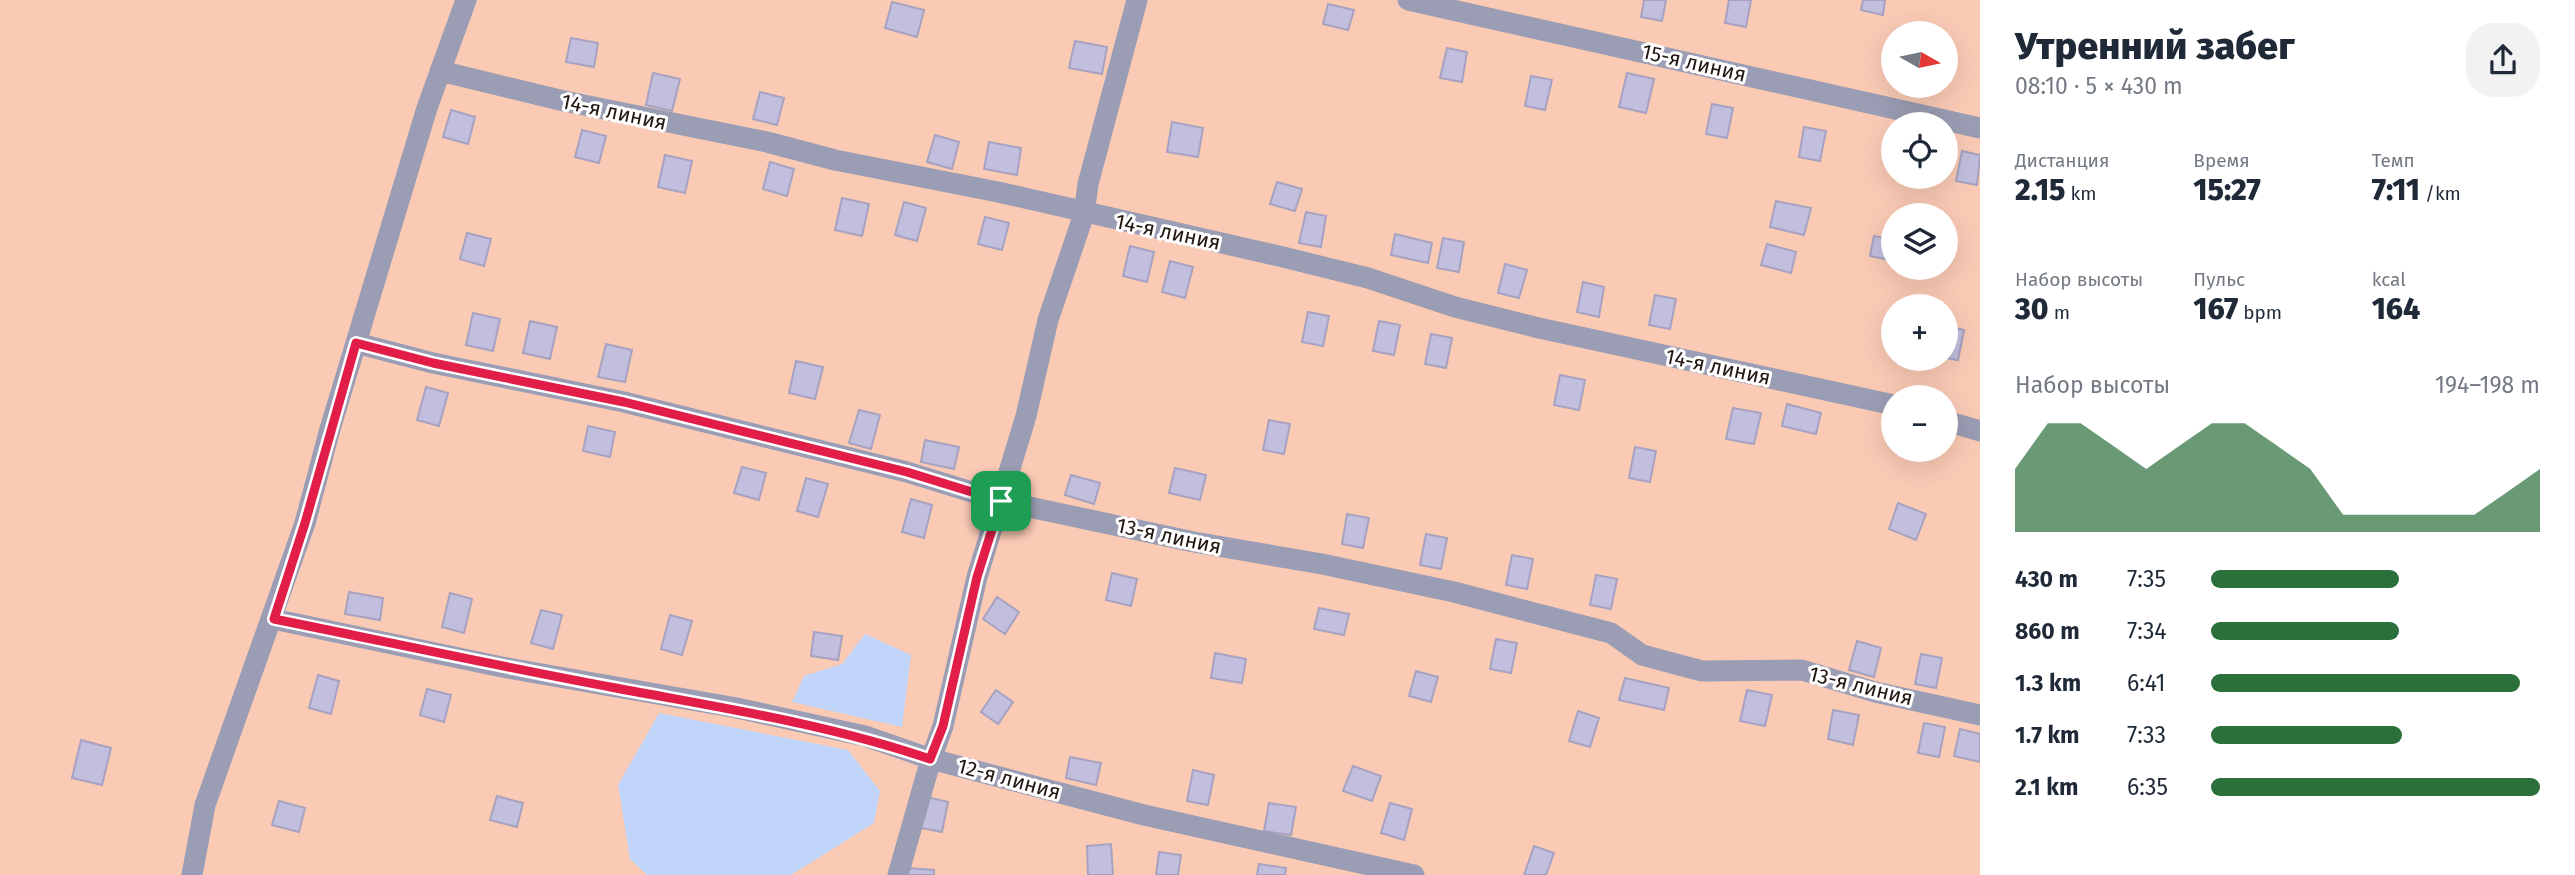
<!DOCTYPE html>
<html lang="ru">
<head>
<meta charset="utf-8">
<style>
	:root { --surface:#fff; --page:#f2f2f3; --text:#1f2937; --muted:#747a83; --accent:#2b6f3b }
	body { margin:0; font-family:"Fira Sans",sans-serif; background:var(--page); color:var(--text); height:100vh; display:flex; flex-direction:column; font-size:26px; white-space:nowrap }
	* { box-sizing:border-box; margin:0 }
	p { font-size:23px; color:var(--muted) }
	.icon { flex:none; width:38px; height:38px; fill:none; stroke:currentColor; stroke-width:2; stroke-linecap:round; stroke-linejoin:round }
	.map { position:relative; flex:1; overflow:hidden }
	.sheet { display:flex; flex-direction:column; background:var(--surface); width:595px }
	.sheet>* { flex:none }
	.needle { width:46px; rotate:99deg }
	.buttons { position:absolute; left:1881px; top:21px; display:grid; gap:14px }
	.buttons a { display:grid; place-items:center; width:77px; height:77px; border-radius:50%; background:var(--surface); box-shadow:0 7px 28px #0002; font-size:35px }
	.pin { position:absolute; display:grid; place-items:center; width:60px; height:60px; color:#fff; margin:-30px; border-radius:14px; box-shadow:0 4px 10px #0006 }
	.round { display:grid; place-items:center; flex:none; width:74px; height:74px; border-radius:28px; background:var(--page) }
	.headline { display:flex; align-items:center; justify-content:space-between; height:119px; padding:0 35px }
	h1 { font-size:38px; font-weight:800; line-height:52px }
	.metrics { display:grid; grid-template-columns:repeat(3,1fr); gap:10px; height:119px; padding:7px 35px }
	.metrics div { display:grid; align-content:center }
	.metrics b { font-size:30px; font-weight:800 }
	.metrics small { font-size:19px; font-weight:400 }
	.metrics p { font-size:19px }
	.chart { height:196px; padding:14px 35px }
	.chart p { display:flex; justify-content:space-between }
	.chart svg { width:100%; height:126px; margin-top:7px; fill:var(--accent); opacity:.7 }
	ul { padding:0 35px; list-style:none; font-size:23px }
	li { display:grid; grid-template-columns:112px 84px 1fr; align-items:center; height:52px }
	li i { height:18px; border-radius:9px; background:var(--accent) }
	main { display:flex; flex:1; min-height:0 }
	.map>svg:first-child { display:block }
</style>
</head>
<body>
<main>
<div class="map">
<svg width="1980" height="875" viewBox="0 0 1980 875">
	<rect width="100%" height="100%" fill="#fde8df"/>
	<path fill="#facab5" fill-rule="evenodd" d="M0,0H1980V875H0ZM1894,33H1946V86H1894ZM1894,124H1946V177H1894ZM1894,215H1946V268H1894ZM1894,306H1946V359H1894ZM1894,397H1946V450H1894Z"/>
	<path fill="#c1d5fa" d="M865,634L911,655L902,727L792,702L804,676L842,664Z
		M659,713L848,750L880,791L874,823L791,875H647L630,859L618,785Z"/>
	<path fill="#c2bfde" stroke="#a6a2c0" stroke-width="2" d="M1644,0H1666L1662,21L1641,17Z
		M1729,0H1751L1746,27L1725,23Z
		M1863,0H1885L1883,15L1861,10Z
		M892,2L924,10L917,37L885,28Z
		M1328,4L1354,10L1348,30L1323,24Z
		M571,38L598,43L594,67L566,62Z
		M1075,41L1107,47L1102,74L1069,68Z
		M1447,48L1467,52L1462,82L1440,78Z
		M653,73L680,79L672,111L646,105Z
		M1627,73L1654,79L1646,113L1619,107Z
		M1531,76L1552,80L1545,110L1525,106Z
		M760,92L784,98L777,125L753,119Z
		M1712,104L1733,108L1727,138L1706,134Z
		M451,110L475,117L468,144L443,137Z
		M1172,122L1203,128L1198,157L1167,152Z
		M1804,127L1826,131L1820,161L1799,157Z
		M582,130L606,136L599,163L575,157Z
		M935,135L959,142L952,169L927,162Z
		M989,142L1021,148L1017,175L984,169Z
		M1962,151L1980,155L1977,185L1956,181Z
		M665,155L692,161L685,193L658,187Z
		M770,162L794,169L787,196L763,189Z
		M1277,182L1302,189L1295,211L1270,204Z
		M842,198L869,204L862,236L835,230Z
		M1776,201L1811,208L1804,235L1770,227Z
		M904,202L926,208L917,241L895,235Z
		M1306,212L1326,216L1321,247L1299,243Z
		M985,217L1009,223L1002,250L978,244Z
		M467,233L491,239L484,266L460,259Z
		M1395,234L1432,243L1428,263L1391,255Z
		M1874,236L1894,240V261L1870,256Z
		M1443,238L1464,242L1459,272L1437,268Z
		M1767,244L1796,252L1791,273L1761,265Z
		M1130,246L1154,252L1147,282L1123,276Z
		M1170,261L1193,267L1185,298L1162,292Z
		M1505,264L1527,270L1519,298L1498,293Z
		M1583,282L1604,287L1599,317L1577,312Z
		M1655,295L1676,299L1670,329L1649,325Z
		M1308,312L1329,316L1323,346L1302,342Z
		M473,313L500,319L493,351L466,345Z
		M530,321L557,327L550,359L523,353Z
		M1379,321L1400,325L1394,355L1373,351Z
		M1946,326L1964,330L1958,360L1946,358Z
		M1431,334L1452,338L1446,368L1425,364Z
		M606,344L632,350L625,382L598,377Z
		M796,361L823,367L815,399L789,393Z
		M1560,375L1585,380L1579,410L1554,405Z
		M426,387L448,393L439,426L417,420Z
		M1787,404L1821,413L1816,434L1782,426Z
		M1733,408L1761,413L1754,444L1726,439Z
		M859,410L880,415L871,449L849,443Z
		M1269,420L1290,424L1284,454L1263,450Z
		M588,426L615,432L610,457L583,451Z
		M925,440L959,447L954,469L921,462Z
		M1635,447L1656,451L1650,482L1629,478Z
		M742,467L766,473L759,500L734,493Z
		M1175,468L1206,475L1200,500L1169,493Z
		M1071,475L1100,483L1094,504L1065,495Z
		M806,478L828,484L818,517L797,511Z
		M911,499L932,505L924,538L902,532Z
		M1898,503L1926,514L1916,540L1889,529Z
		M1347,514L1369,518L1363,548L1342,544Z
		M1426,534L1447,538L1441,569L1420,565Z
		M1512,555L1533,559L1527,589L1506,585Z
		M1112,573L1137,579L1131,606L1106,600Z
		M1596,575L1617,579L1611,609L1590,605Z
		M349,592L383,598L380,620L345,614Z
		M450,593L472,599L464,633L442,627Z
		M997,597L1019,612L1005,634L983,619Z
		M1319,608L1349,614L1344,635L1314,629Z
		M541,610L562,615L553,649L531,643Z
		M670,615L692,621L682,655L661,649Z
		M814,632L842,636L838,660L811,656Z
		M1496,639L1517,643L1511,673L1490,669Z
		M1857,641L1881,648L1874,677L1849,670Z
		M1215,653L1246,659L1242,683L1211,678Z
		M1921,654L1942,658L1936,688L1915,684Z
		M1416,671L1438,677L1431,702L1409,696Z
		M318,675L339,681L331,714L309,708Z
		M1625,678L1669,688L1664,710L1619,700Z
		M427,689L451,695L444,722L420,715Z
		M996,690L1013,702L998,724L981,712Z
		M1747,690L1772,695L1765,726L1740,721Z
		M1833,710L1859,715L1853,745L1828,739Z
		M1578,711L1599,718L1590,747L1569,741Z
		M1924,723L1945,727L1939,757L1918,753Z
		M1960,729L1980,734V762L1954,756Z
		M81,740L111,748L102,785L72,778Z
		M1070,757L1101,763L1096,785L1066,778Z
		M1353,766L1381,776L1372,801L1343,791Z
		M1193,770L1214,775L1208,805L1187,801Z
		M497,796L523,803L517,827L490,820Z
		M927,797L948,802L942,832L921,828Z
		M279,801L305,808L299,832L272,825Z
		M1269,803L1296,807L1291,835L1264,831Z
		M1390,803L1412,809L1404,840L1381,833Z
		M1111,844L1113,875H1088L1087,846Z
		M1534,846L1554,853L1546,875H1524Z
		M1159,852L1181,855L1178,875H1156Z
		M1259,864L1286,868L1285,875H1257Z
		M907,868L934,870V875H907Z"/>
	<g fill="none" stroke-linecap="round" stroke-linejoin="round">
		<path stroke="#9a9db3" stroke-width="21" d="M1408,0L1980,128
			M440,71L564,101L767,142L835,160L998,192L1279,256L1368,278L1455,307L1539,328L1894,405
			M356,343L433,363L624,402L907,472L1001,501L1194,542L1322,564L1454,592L1611,633L1642,655L1702,671L1802,670L1875,692L1980,715
			M1946,421L1980,431
			M273,619L502,667L737,708L865,736L931,759L1144,815L1414,875
			M192,875L205,805L305,523L330,429L427,108L466,0
			M898,875L931,759L943,726L977,577L1026,416L1048,320L1084,214L1088,184L1137,0"/>
	</g>
	<g fill="none" stroke-linecap="round" stroke-linejoin="round">
		<defs>
			<path id="route" d="M356,343L433,363L624,402L907,472L1001,501L977,577L943,726L930,759C828,724 722,708 616,688C502,667 388,642 274,619L305,523Z"/>
		</defs>
		<use href="#route" stroke="#fff" stroke-width="14"/>
		<use href="#route" stroke="#e11d48" stroke-width="9"/>
	</g>
	<g text-anchor="middle" stroke-width="6" stroke-linejoin="round" paint-order="stroke">
		<g font-size="21" fill="#221611" stroke="#fff">
			<text transform="translate(1694 63) rotate(13)" y="7">15-я линия</text>
			<text transform="translate(614 112) rotate(12)" y="7">14-я линия</text>
			<text transform="translate(1168 232) rotate(12)" y="7">14-я линия</text>
			<text transform="translate(1718 367) rotate(12)" y="7">14-я линия</text>
			<text transform="translate(1169 536) rotate(12)" y="7">13-я линия</text>
			<text transform="translate(1861 686) rotate(14)" y="7">13-я линия</text>
			<text transform="translate(1009 779) rotate(15)" y="7">12-я линия</text>
		</g>
	</g>
</svg>
<div class="buttons">
<a><svg class="needle" viewBox="-14 -14 28 28"><path d="M0-13l5 13h-10z" fill="#e53935"/><path d="M0 13l5-13h-10z" fill="#747a83"/></svg></a>
<a><svg class="icon" aria-label="locate" viewBox="0 0 24 24"><circle cx="12" cy="12" r="6"/><path d="M12 2v4M12 18v4M2 12h4M18 12h4"/></svg></a>
<a><svg class="icon" aria-label="layers" viewBox="0 0 24 24"><path d="M12 4l9 5-9 5-9-5zM3 14l9 5 9-5"/></svg></a>
<a>+</a>
<a>−</a>
</div>
<div class="pin" style="left:1001px;top:501px;background:#1e9e55"><svg class="icon" aria-label="arrive" viewBox="0 0 24 24"><path d="M6 21V4h12l-3 4 3 4H6"/></svg></div>
</div>
<section class="sheet">
<div class="headline"><div><h1>Утренний забег</h1><p>08:10 · 5 × 430 m</p></div><a class="round"><svg class="icon" aria-label="share" viewBox="0 0 24 24"><path d="M12 15V3M7 8l5-5 5 5M5 13v7h14v-7"/></svg></a></div>
<div class="metrics">
<div><p>Дистанция</p><b>2.15<small> km</small></b></div>
<div><p>Время</p><b>15:27</b></div>
<div><p>Темп</p><b>7:11<small> /km</small></b></div>
</div>
<div class="metrics">
<div><p>Набор высоты</p><b>30<small> m</small></b></div>
<div><p>Пульс</p><b>167<small> bpm</small></b></div>
<div><p>kcal</p><b>164</b></div>
</div>
<div class="chart"><p><span>Набор высоты</span>194–198 m</p>
<svg viewBox="0 0 160 44" preserveAspectRatio="none"><path d="M0 44V22L10 6L20 6L30 14L40 22L50 14L60 6L70 6L80 14L90 22L100 38L110 38L120 38L130 38L140 38L150 30L160 22V44z"/></svg>
</div>
<ul>
<li><b>430 m</b>7:35<i style="width:57%"></i></li>
<li><b>860 m</b>7:34<i style="width:57%"></i></li>
<li><b>1.3 km</b>6:41<i style="width:94%"></i></li>
<li><b>1.7 km</b>7:33<i style="width:58%"></i></li>
<li><b>2.1 km</b>6:35<i style="width:100%"></i></li>
</ul>
</section>
</main>
</body>
</html>
